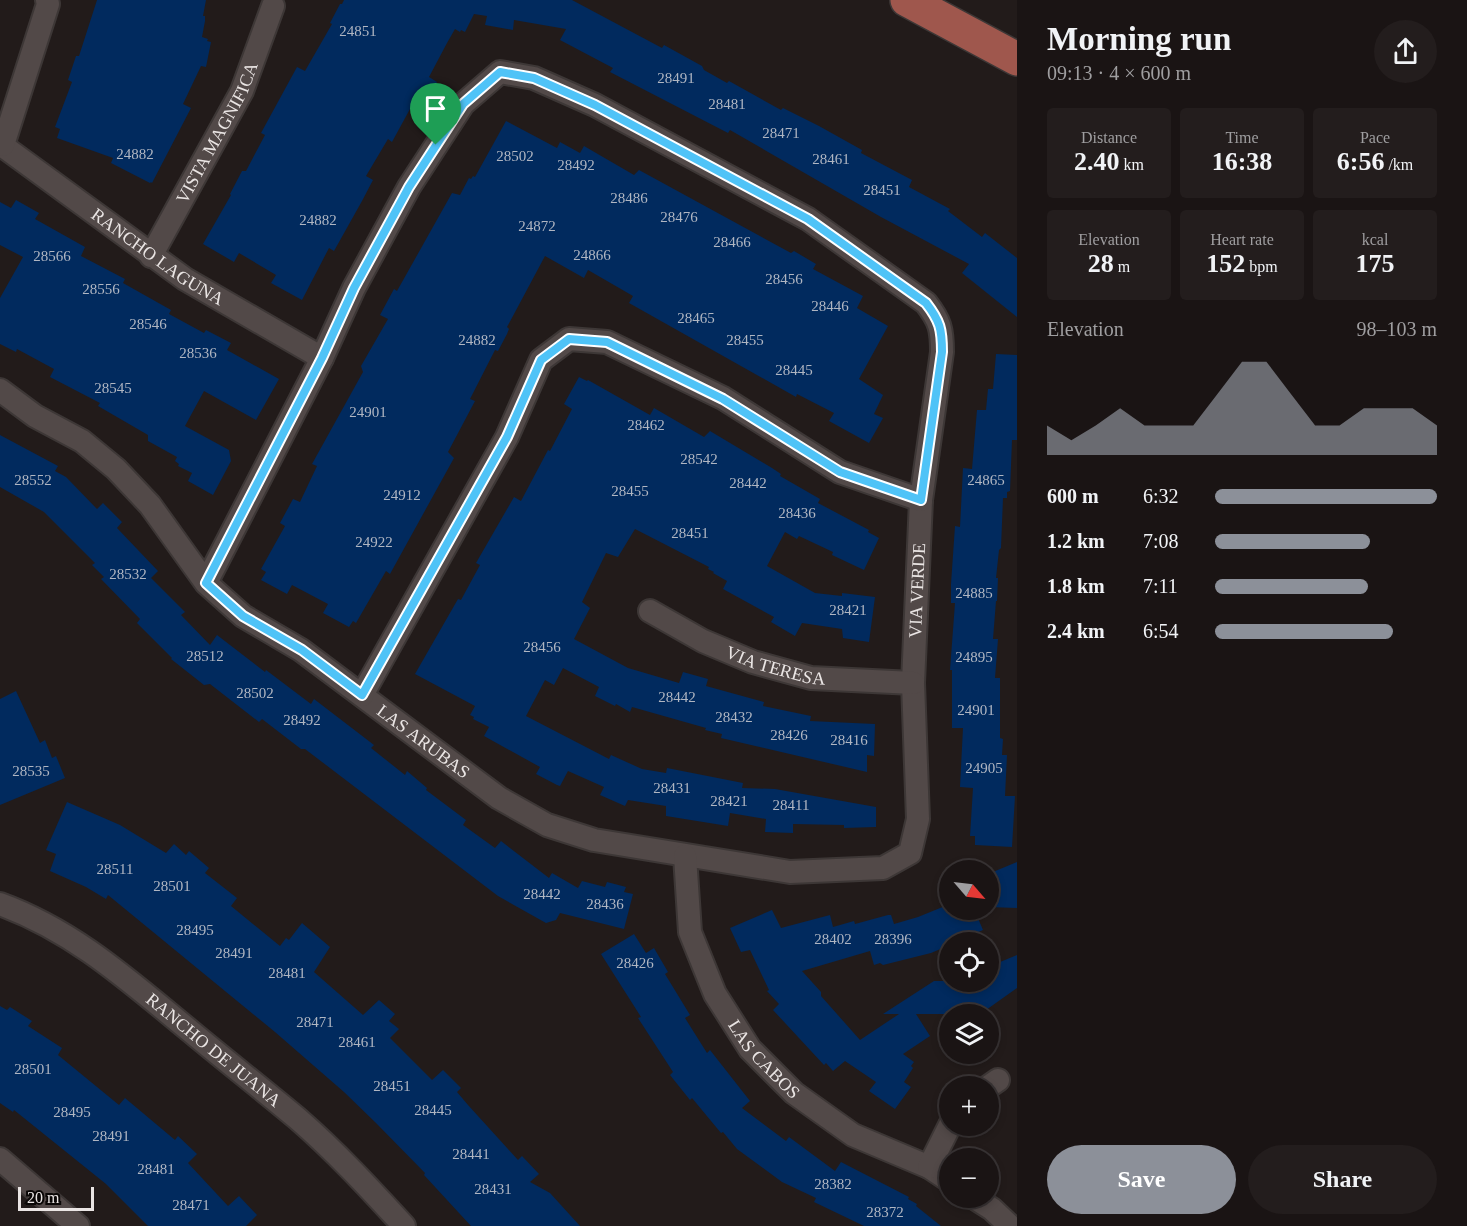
<!DOCTYPE html>
<html lang="en">
<head>
<meta charset="utf-8">
<style>
	:root { --surface:#1a1414; --page:#231d1d; --text:#f1f3f6; --muted:#9f9ea0; --line:#383334; --accent:#8c9099 }
	body { margin:0; font-family:Georgia,serif; background:var(--page); color:var(--text); height:100vh; display:flex; flex-direction:column; font-size:22px; white-space:nowrap }
	* { box-sizing:border-box; margin:0 }
	p { font-size:20px; color:var(--muted) }
	.icon { flex:none; width:33px; height:33px; fill:none; stroke:currentColor; stroke-width:2; stroke-linecap:round; stroke-linejoin:round }
	.map { position:relative; flex:1; overflow:hidden }
	.drawer { display:flex; flex-direction:column; background:var(--surface); width:450px }
	.drawer>* { flex:none }
	.needle { width:39px; rotate:118deg }
	.tools { position:absolute; left:939px; top:860px; display:grid; gap:12px }
	.tools a { display:grid; place-items:center; width:60px; height:60px; border-radius:50%; background:var(--surface); box-shadow:0 3px 9px #0003,0 0 0 2px var(--line); font-size:30px }
	.scale { position:absolute; left:18px; bottom:15px; width:76px; box-sizing:border-box; padding-left:6px; border:3px solid #eae5e4; border-top:0; font-size:16px; line-height:21px; white-space:nowrap; color:#eae5e4; -webkit-text-stroke:4px #0a0706; paint-order:stroke }
	.pin { position:absolute; display:grid; place-items:center; width:51px; height:51px; color:#fff; margin:-62px -26px; border-radius:50% 50% 50% 0; rotate:-45deg; box-shadow:0 0 6px #0007 }
	.pin .icon { rotate:45deg }
	.round { display:grid; place-items:center; flex:none; width:63px; height:63px; border-radius:32px; background:var(--page) }
	.head { display:flex; align-items:center; justify-content:space-between; height:102px; padding:0 30px }
	h1 { font-size:33px; font-weight:800; line-height:45px }
	.stats { display:grid; grid-template-columns:repeat(3,1fr); gap:9px; height:102px; padding:6px 30px }
	.stats div { display:grid; align-content:center; border-radius:6px; background:var(--page); text-align:center }
	.stats b { font-size:26px; font-weight:800 }
	.stats small { font-size:16px; font-weight:400 }
	.stats p { font-size:16px }
	.chart { height:168px; padding:12px 30px }
	.chart p { display:flex; justify-content:space-between }
	.chart svg { width:100%; height:108px; margin-top:6px; fill:var(--accent); opacity:.7 }
	.primary-button { display:flex; gap:12px; margin-top:auto; padding:12px 30px }
	.primary-button a { flex:1; height:69px; border-radius:36px; background:var(--accent); color:#fff; font-size:24px; font-weight:800; line-height:69px; text-align:center }
	.primary-button a+a { background:var(--page); color:var(--text) }
	ul { padding:0 30px; list-style:none; font-size:20px }
	li { display:grid; grid-template-columns:96px 72px 1fr; align-items:center; height:45px }
	li i { height:15px; border-radius:8px; background:var(--accent) }
	main { display:flex; flex:1; min-height:0 }
	.map>svg:first-child { display:block }
</style>
</head>
<body>
<main>
<div class="map">
<svg width="1017" height="1226" viewBox="0 0 1017 1226">
	<rect width="100%" height="100%" fill="#221b1a"/>
	<path fill="#012a5e" d="M97,0H206L203,16H205V21L202,37L208,39L207,41L211,42L206,67L201,66L183,104L191,108L152,183L151,182L150,183L111,163L113,158L57,138L60,129L55,127L72,82L68,80L76,56H79Z
		M344,0H572L662,48L664,45L702,66L704,70L727,83L729,81L781,110L783,108L819,126L862,150L861,153L912,180L909,187L950,209L948,211L982,237L985,233L1017,258V317L962,273L969,264L881,217L730,130L728,133L610,72L613,68L560,40L566,29L514,20L513,30L485,25L487,16L474,14L465,32L461,30L460,32L455,29L447,43L429,77L437,82L425,103L416,98L392,142L388,139L366,176L373,180L362,201L334,251L329,248L302,300L271,283L276,275L239,253L234,262L203,244L231,195L230,194L242,171H246L265,135L261,133L297,67L305,71L332,24L330,23L340,4H342Z
		M506,121L557,148L560,142L580,153L584,146L634,175L639,170L791,253L794,251L816,264L813,269L863,296L857,308L888,326L859,379L883,395L874,414L883,418L869,443L829,421L834,413L797,394L796,397L629,303L633,296L588,270L584,278L545,256L507,327L509,329L507,334L498,351L495,350L470,399L475,401L448,452L454,458L390,574L386,571L356,623L353,621L349,627L323,613L328,604L292,585L287,594L261,580L266,572L261,569L285,526L280,523L293,499L300,502L317,466L312,464L363,372L361,366L388,319L380,315L394,289L397,291L452,193L460,195L469,178L471,179L473,176L475,177Z
		M16,200L39,213L35,219L85,247L81,256L125,279L123,283L171,310L169,314L204,333L206,330L231,343L227,350L279,379L256,420L204,391L185,426L229,450L231,461L213,495L188,481L192,473L178,466L179,464L175,461L177,457L148,441V435L98,406L100,403L50,377L54,369L17,349L16,352L0,344V298L23,257L0,245V202L11,208Z
		M996,354L1017,355V440H1012L1010,491L1007,492V498H1003L1001,548L999,550L996,578H998L997,601H996L993,639H998L995,678H1000V738L1003,739L1002,755H1007L1005,796H1015L1012,847L975,845V836H970L973,788L960,787L963,728H952V670H950L955,603H951V584L955,526L960,527L963,468L972,469L977,410H986L988,389H993Z
		M579,377L587,381L588,380L650,415L654,408L704,437L710,431L772,468L781,474L780,476L820,499L818,503L869,530L868,532L879,538L864,570L832,555L833,552L799,536L797,539L785,532L767,566L815,593L842,596V593L875,597L869,642L843,638L842,629L802,623L795,636L771,622L774,617L723,589L727,581L713,573L714,572L708,569L709,567L635,529L618,557L606,553L582,602L590,608L574,639L628,668L679,683L683,672L708,679L706,686L764,702L763,706L811,716L810,721L875,724L874,756L867,755V772L721,738L722,734L705,730L706,728L632,707L630,712L616,704L615,706L595,696L599,687L563,668L554,685L545,680L526,716L609,759L611,755L642,769L666,773L667,768L743,783L742,788L775,789L876,807V827L844,828V825L793,824V833L765,832L766,819L730,813L728,826L666,816V806L628,800L625,806L600,795L604,787L568,771L560,786L557,785L536,774L540,767L484,736L489,727L473,719L474,717L470,715L475,706L415,674L458,599L461,600L480,565L476,563L514,497L521,501L548,450L550,451L572,409L564,404Z
		M0,435L58,466L55,471L66,477L97,509L103,503L122,522L117,528L158,571L151,578L185,612L181,615L210,645L217,635L265,672L266,670L311,704L314,699L374,745L371,748L405,775L407,771L427,788L426,790L466,820L463,825L495,848L501,841L549,878L552,873L578,888L582,881L605,887L607,882L626,887L624,892L633,894L624,929L560,913L556,920L546,923L498,896L305,749H301L262,719L259,722L210,684L204,685L171,659L172,658L137,623L140,619L101,579L104,577L92,565L95,563L44,512L0,487Z
		M16,691L40,743L45,740L52,758L56,756L65,778L0,805V699Z
		M67,802L120,825L166,853L174,844L186,855L189,851L209,868L205,873L237,898L231,906L280,946L286,938L289,940L302,923L330,947L314,972L363,1015L379,1000L395,1014L389,1021L399,1029L390,1038L432,1080L443,1070L461,1088L457,1092L468,1105L518,1160L522,1156L539,1174L530,1182L550,1193L580,1226H471L424,1175L425,1173L376,1123L344,1092L275,1032L108,895L106,899L86,887L50,871L56,854L46,850Z
		M1017,862V908L988,907V874Z
		M950,904V909H974L983,930L955,942H950V945L931,953L883,965L880,963L874,965L870,951L802,971L821,992V996L860,1040L899,1014H883L934,981H988V967L1017,955V988L986,1010L977,1014H916L930,1036L903,1054L914,1062L911,1066L913,1068L904,1082L911,1087L895,1109L869,1091L876,1082L845,1061L833,1071L826,1063L824,1065L773,1010L779,1004L767,991L769,990L750,950L741,952L730,928L772,910L781,928L830,915L833,927L854,921L855,924L888,915H891L894,924L918,917Z
		M634,934L646,953L654,948L668,972L665,974L690,1015L685,1018L707,1053L710,1050L750,1101L742,1108L786,1141L789,1137L835,1171L841,1162L909,1197L908,1199L917,1204L916,1206L941,1226H864L814,1202L816,1198L782,1182L737,1149L723,1132L721,1133L692,1098L690,1100L670,1075L673,1072L638,1018L641,1017L601,954Z
		M0,1006L7,1010L10,1007L32,1021L28,1026L62,1048L58,1055L119,1105L125,1098L175,1140L178,1136L197,1154L188,1163L228,1206L239,1196L257,1215L246,1226H148L106,1184L14,1110L13,1112L0,1103Z"/>
	<g fill="none" stroke-linecap="round" stroke-linejoin="round">
		<defs>
			<g id="street">
				<path id="s1" d="M0,144L185,279L322,358"/>
				<path d="M3,145L48,4L47,0"/>
				<path id="s2" d="M151,256L242,91L273,6"/>
				<path id="s3" d="M0,390L35,416L82,441L116,469L150,505L206,583L243,616L301,650L499,798L547,825L594,840L790,872L883,868L910,853L918,819L913,683L921,500L942,352C942,329 940,321 926,303L808,219L595,105L534,78L500,72L463,104L409,187L354,288L322,358L206,583"/>
				<path id="s4" d="M650,611L703,641L753,662L811,678L913,683"/>
				<path d="M362,695L507,437L541,360L569,339L607,342L723,398L840,472L921,500"/>
				<path id="s5" d="M685,856L690,932L715,994L750,1049L794,1093L853,1135L929,1167L950,1181"/>
				<path id="s6" d="M0,904C74,931 128,980 189,1030C225,1060 262,1089 298,1119C336,1152 370,1189 404,1226"/>
				<path d="M988,1087L998,1080"/>
				<path d="M0,1159L78,1226"/>
				<path d="M929,1167L950,1125"/>
				<path d="M973,1197L992,1209L1010,1226"/>
			</g>
			<path id="primary" d="M907,0L1017,59"/>
		</defs>
		<use href="#street" stroke="#3d3736" stroke-width="26"/>
		<use href="#primary" stroke="#3d3736" stroke-width="36"/>
		<use href="#street" stroke="#524948" stroke-width="22"/>
		<use href="#primary" stroke="#9f574d" stroke-width="33"/>
	</g>
	<g fill="none" stroke-linecap="round" stroke-linejoin="round">
		<defs>
			<path id="route" d="M500,72L534,78L595,105L808,219L926,303C940,321 942,329 942,352L921,500L840,472L723,399L607,342L569,339L541,360L507,437L362,695L302,650L243,616L206,583L322,358L354,288L409,187L463,104Z"/>
		</defs>
		<use href="#route" stroke="#fff" stroke-width="12"/>
		<use href="#route" stroke="#4fc3f7" stroke-width="8"/>
	</g>
	<g text-anchor="middle" stroke-width="4.5" stroke-linejoin="round" paint-order="stroke">
		<g font-size="15" fill="#b0b6c2">
			<text x="358" y="36">24851</text>
			<text x="676" y="83">28491</text>
			<text x="727" y="109">28481</text>
			<text x="781" y="138">28471</text>
			<text x="135" y="159">24882</text>
			<text x="515" y="161">28502</text>
			<text x="831" y="164">28461</text>
			<text x="576" y="170">28492</text>
			<text x="882" y="195">28451</text>
			<text x="629" y="203">28486</text>
			<text x="679" y="222">28476</text>
			<text x="318" y="225">24882</text>
			<text x="537" y="231">24872</text>
			<text x="732" y="247">28466</text>
			<text x="592" y="260">24866</text>
			<text x="52" y="261">28566</text>
			<text x="784" y="284">28456</text>
			<text x="101" y="294">28556</text>
			<text x="830" y="311">28446</text>
			<text x="696" y="323">28465</text>
			<text x="148" y="329">28546</text>
			<text x="477" y="345">24882</text>
			<text x="745" y="345">28455</text>
			<text x="198" y="358">28536</text>
			<text x="794" y="375">28445</text>
			<text x="113" y="393">28545</text>
			<text x="368" y="417">24901</text>
			<text x="646" y="430">28462</text>
			<text x="699" y="464">28542</text>
			<text x="33" y="485">28552</text>
			<text x="986" y="485">24865</text>
			<text x="748" y="488">28442</text>
			<text x="630" y="496">28455</text>
			<text x="402" y="500">24912</text>
			<text x="797" y="518">28436</text>
			<text x="690" y="538">28451</text>
			<text x="374" y="547">24922</text>
			<text x="128" y="579">28532</text>
			<text x="974" y="598">24885</text>
			<text x="848" y="615">28421</text>
			<text x="542" y="652">28456</text>
			<text x="205" y="661">28512</text>
			<text x="974" y="662">24895</text>
			<text x="255" y="698">28502</text>
			<text x="677" y="702">28442</text>
			<text x="976" y="715">24901</text>
			<text x="734" y="722">28432</text>
			<text x="302" y="725">28492</text>
			<text x="789" y="740">28426</text>
			<text x="849" y="745">28416</text>
			<text x="984" y="773">24905</text>
			<text x="31" y="776">28535</text>
			<text x="672" y="793">28431</text>
			<text x="729" y="806">28421</text>
			<text x="791" y="810">28411</text>
			<text x="115" y="874">28511</text>
			<text x="172" y="891">28501</text>
			<text x="542" y="899">28442</text>
			<text x="605" y="909">28436</text>
			<text x="195" y="935">28495</text>
			<text x="833" y="944">28402</text>
			<text x="893" y="944">28396</text>
			<text x="234" y="958">28491</text>
			<text x="635" y="968">28426</text>
			<text x="287" y="978">28481</text>
			<text x="315" y="1027">28471</text>
			<text x="357" y="1047">28461</text>
			<text x="33" y="1074">28501</text>
			<text x="392" y="1091">28451</text>
			<text x="433" y="1115">28445</text>
			<text x="72" y="1117">28495</text>
			<text x="111" y="1141">28491</text>
			<text x="471" y="1159">28441</text>
			<text x="156" y="1174">28481</text>
			<text x="833" y="1189">28382</text>
			<text x="493" y="1194">28431</text>
			<text x="191" y="1210">28471</text>
			<text x="885" y="1217">28372</text>
		</g>
		<g font-size="18" fill="#eae5e4" stroke="#0a0706">
			<text dy="6" stroke="none"><textPath href="#s2" startOffset="140">VISTA MAGNIFICA</textPath></text>
			<text dy="6" stroke="none"><textPath href="#s1" startOffset="194">RANCHO LAGUNA</textPath></text>
			<text dy="6" stroke="none"><textPath href="#s3" startOffset="1341">VIA VERDE</textPath></text>
			<text dy="6" stroke="none"><textPath href="#s4" startOffset="138">VIA TERESA</textPath></text>
			<text dy="6" stroke="none"><textPath href="#s3" startOffset="556">LAS ARUBAS</textPath></text>
			<text dy="6" stroke="none"><textPath href="#s6" startOffset="260">RANCHO DE JUANA</textPath></text>
			<text dy="6" stroke="none"><textPath href="#s5" startOffset="225">LAS CABOS</textPath></text>
		</g>
	</g>
</svg>
<div class="tools">
<a><svg class="needle" viewBox="-14 -14 28 28"><path d="M0-13l5 13h-10z" fill="#e53935"/><path d="M0 13l5-13h-10z" fill="#9f9ea0"/></svg></a>
<a><svg class="icon" aria-label="locate" viewBox="0 0 24 24"><circle cx="12" cy="12" r="6"/><path d="M12 2v4M12 18v4M2 12h4M18 12h4"/></svg></a>
<a><svg class="icon" aria-label="layers" viewBox="0 0 24 24"><path d="M12 4l9 5-9 5-9-5zM3 14l9 5 9-5"/></svg></a>
<a>+</a>
<a>−</a>
</div>
<div class="scale">20 m</div>
<div class="pin" style="left:436px;top:145px;background:#1e9e55"><svg class="icon" aria-label="arrive" viewBox="0 0 24 24"><path d="M6 21V4h12l-3 4 3 4H6"/></svg></div>
</div>
<section class="drawer">
<div class="head"><div><h1>Morning run</h1><p>09:13 · 4 × 600 m</p></div><a class="round"><svg class="icon" aria-label="share" viewBox="0 0 24 24"><path d="M12 15V3M7 8l5-5 5 5M5 13v7h14v-7"/></svg></a></div>
<div class="stats">
<div><p>Distance</p><b>2.40<small> km</small></b></div>
<div><p>Time</p><b>16:38</b></div>
<div><p>Pace</p><b>6:56<small> /km</small></b></div>
</div>
<div class="stats">
<div><p>Elevation</p><b>28<small> m</small></b></div>
<div><p>Heart rate</p><b>152<small> bpm</small></b></div>
<div><p>kcal</p><b>175</b></div>
</div>
<div class="chart"><p><span>Elevation</span>98–103 m</p>
<svg viewBox="0 0 160 44" preserveAspectRatio="none"><path d="M0 44V32L10 38L20 32L30 25L40 32L50 32L60 32L70 19L80 6L90 6L100 19L110 32L120 32L130 25L140 25L150 25L160 32V44z"/></svg>
</div>
<ul>
<li><b>600 m</b>6:32<i style="width:100%"></i></li>
<li><b>1.2 km</b>7:08<i style="width:70%"></i></li>
<li><b>1.8 km</b>7:11<i style="width:69%"></i></li>
<li><b>2.4 km</b>6:54<i style="width:80%"></i></li>
</ul>
<div class="primary-button"><a>Save</a><a>Share</a></div>
</section>
</main>
</body>
</html>
